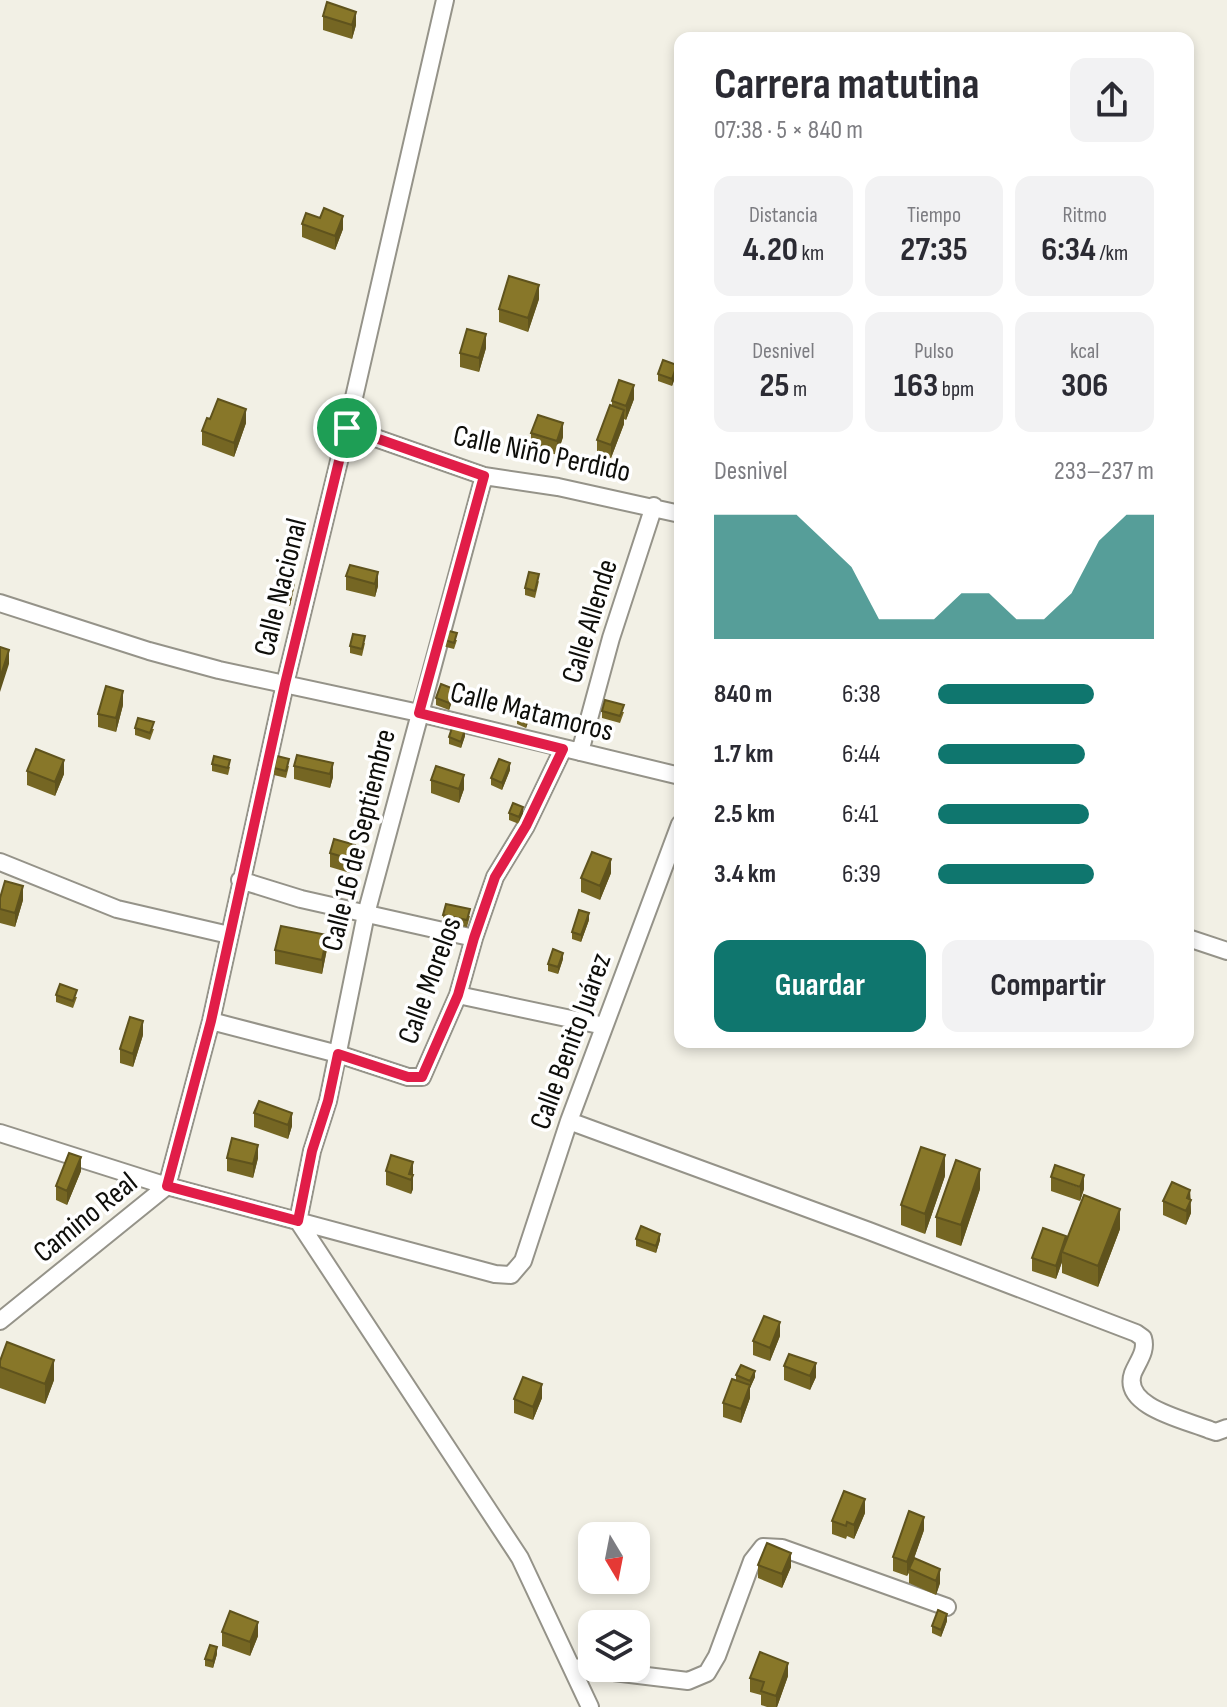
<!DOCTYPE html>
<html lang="es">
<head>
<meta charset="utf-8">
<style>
	:root { --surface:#fff; --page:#f2f2f3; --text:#2b2b33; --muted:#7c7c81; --accent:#0f766e }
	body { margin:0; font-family:"Sofia Sans Condensed",sans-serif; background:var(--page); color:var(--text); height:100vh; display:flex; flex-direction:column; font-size:30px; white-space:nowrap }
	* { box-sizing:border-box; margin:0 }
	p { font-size:26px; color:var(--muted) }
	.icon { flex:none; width:44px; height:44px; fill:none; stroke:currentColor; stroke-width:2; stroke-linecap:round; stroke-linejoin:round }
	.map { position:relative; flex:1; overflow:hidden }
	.side { position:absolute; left:674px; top:32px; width:520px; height:1016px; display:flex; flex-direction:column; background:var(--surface); border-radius:16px; box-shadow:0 4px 12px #0003 }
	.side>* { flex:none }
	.needle { width:52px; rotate:170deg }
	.tools { position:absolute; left:578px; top:1522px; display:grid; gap:16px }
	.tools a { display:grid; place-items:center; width:72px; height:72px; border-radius:16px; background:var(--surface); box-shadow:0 4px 12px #0003; font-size:40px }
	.pin { position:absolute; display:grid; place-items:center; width:68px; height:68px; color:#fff; margin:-34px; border:4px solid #fff; border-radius:50%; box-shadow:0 2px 8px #0007 }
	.round { display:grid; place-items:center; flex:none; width:84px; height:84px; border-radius:16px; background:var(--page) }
	.summary { display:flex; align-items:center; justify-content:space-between; height:136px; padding:0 40px }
	h1 { font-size:44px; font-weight:700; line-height:60px }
	.metrics { display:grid; grid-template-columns:repeat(3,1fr); gap:12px; height:136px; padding:8px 40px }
	.metrics div { display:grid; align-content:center; border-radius:16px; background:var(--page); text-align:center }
	.metrics b { font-size:34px; font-weight:700 }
	.metrics small { font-size:22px; font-weight:400 }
	.metrics p { font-size:22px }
	.chart { height:224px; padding:16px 40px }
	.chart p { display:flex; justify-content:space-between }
	.chart svg { width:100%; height:144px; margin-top:8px; fill:var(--accent); opacity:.7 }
	.action { display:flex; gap:16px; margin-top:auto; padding:16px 40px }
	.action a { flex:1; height:92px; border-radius:16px; background:var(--accent); color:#fff; font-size:32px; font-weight:700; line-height:92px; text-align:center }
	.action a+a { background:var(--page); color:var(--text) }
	ul { padding:0 40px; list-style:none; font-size:26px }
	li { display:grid; grid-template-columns:128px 96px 1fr; align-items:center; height:60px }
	li i { height:20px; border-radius:10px; background:var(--accent) }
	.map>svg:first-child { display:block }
</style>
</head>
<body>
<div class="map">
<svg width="1227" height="1707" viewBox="0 0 1227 1707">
	<rect width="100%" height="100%" fill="#f2f0e5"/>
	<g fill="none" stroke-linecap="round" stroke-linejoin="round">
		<defs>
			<path id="minor" d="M347,428L484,476L558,487L680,514
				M484,476L366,914L328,1101L312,1151L298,1221L520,1558L590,1707
				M0,603L149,651L219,670L419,713L680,776
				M580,752L611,638L654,506
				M0,862L117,909L229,935
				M240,880L301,899L474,938
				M1188,938L1227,951
				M458,995L604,1026
				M211,1021L338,1054L408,1077H422L458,995L474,938L495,877L526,826L563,749
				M569,1121L869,1231L1136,1333L1143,1338C1147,1351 1138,1361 1133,1373C1121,1407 1186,1420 1210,1430L1216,1432L1227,1428
				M0,1133L167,1186L495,1274L511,1275L523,1261L569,1121L680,824
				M0,1321L167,1186L211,1021L285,684L347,428L445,0
				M572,1667L688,1681L707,1673L717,1656L752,1561L763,1547L782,1548L947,1607"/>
		</defs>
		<use href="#minor" stroke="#959389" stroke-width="20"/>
		<use href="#minor" stroke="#fff" stroke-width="16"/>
	</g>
	<path fill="#756623" d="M323,16L356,25L352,39L323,30Z
		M320,218L343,229L335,250L302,237V224Z
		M539,299L528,332L499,322V309Z
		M486,348L479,372L460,367V353Z
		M677,372L672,386L658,381V374Z
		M634,399L626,420L624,419V424L611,458L597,454V440L612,406V401Z
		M210,419L246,423L234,457L202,445V431Z
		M531,433L563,437L557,455L531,446Z
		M350,565L378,586L375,597L346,590V576Z
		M539,581L535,598L525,595V588Z
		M295,583L290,606L275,602V588Z
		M283,619L281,629L273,627V620Z
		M442,639L457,640L454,649L442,646Z
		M365,643L362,656L350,653V646Z
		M454,696L449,710L436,705V698Z
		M123,705L116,732L98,727V714Z
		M602,711L624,712L620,723L602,718Z
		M517,717H530L526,728L517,724Z
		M135,728L154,729L150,740L135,735Z
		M465,736L461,748L449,744V737Z
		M333,763V777L330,788L294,779V766Z
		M212,764L230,767L228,775L212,771Z
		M289,766L286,778L274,775V768Z
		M510,770L502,790L491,785V778Z
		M27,771L64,774L55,796L27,785Z
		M431,780L464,789L459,803L431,793Z
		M509,813L523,814L519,824L509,820Z
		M330,853L355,859L350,873L330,867Z
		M611,873L600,900L581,892V878Z
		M0,898L23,900L15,927L0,923Z
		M443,915L470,916L467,927L443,922Z
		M589,920L581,942L572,939V932Z
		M327,949L322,974L275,964V950Z
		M563,959L558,974L548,971V964Z
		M56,995L77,997L73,1008L56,1002Z
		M143,1035L133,1067L120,1063V1049Z
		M254,1113L292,1126L288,1139L254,1127Z
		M227,1158H258L253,1178L227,1171Z
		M413,1162V1189L411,1194L386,1185V1171Z
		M81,1171L67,1205L56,1200V1186Z
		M945,1176L925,1234L901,1225V1205Z
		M1051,1177L1084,1189L1080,1201L1051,1191Z
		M980,1189L961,1246L936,1237V1217Z
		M1190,1190L1191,1213L1186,1225L1163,1215V1201Z
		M1120,1229L1098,1287L1062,1273V1262L1056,1279L1032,1271V1258L1066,1241Z
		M636,1239L660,1240L656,1253L636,1246Z
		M780,1336L770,1361L753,1355V1341Z
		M0,1361L54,1380L45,1404L0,1388Z
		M784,1366L816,1377L810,1390L784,1380Z
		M736,1375L755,1377L750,1388V1398L741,1423L723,1417V1403L736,1380Z
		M542,1398L533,1420L514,1413V1399Z
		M865,1513L854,1539L847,1536L846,1539L832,1534V1521Z
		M924,1530L914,1558L940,1583L936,1595L909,1583V1573L907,1576L893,1571V1557Z
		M758,1565L791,1567L782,1588L758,1578Z
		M947,1621L941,1637L932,1633V1626Z
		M222,1632L258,1636L250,1656L222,1646Z
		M217,1654L213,1668L205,1666V1659Z
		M788,1676L777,1707H767L761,1705V1695L750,1692V1678Z"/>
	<path fill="#5f531d" d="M356,12V25L352,39V25Z
		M343,216V229L335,250V236Z
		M539,285V299L528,332V318Z
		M486,334V348L479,372V358Z
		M677,365V372L672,386V379Z
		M634,385V399L626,420V406Z
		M246,409V423L234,457V443Z
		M624,410V424L611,458V445Z
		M563,423V437L557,455V441Z
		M295,569V583L290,606V592Z
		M378,572V586L375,597V584Z
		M9,650V664L0,692V678Z
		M454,689V696L449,710V703Z
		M123,691V705L116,732V718Z
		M530,710V717L526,728V721Z
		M465,729V736L461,748V742Z
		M64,760V774L55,796V782Z
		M333,763V777L330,788V774Z
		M510,763V770L502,790V783Z
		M464,775V789L459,803V789Z
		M523,807V814L519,824V817Z
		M355,845V859L350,873V859Z
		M611,859V873L600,900V886Z
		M23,886V900L15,927V913Z
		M589,913V920L581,942V935Z
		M327,935V949L322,974V960Z
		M563,953V959L558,974V967Z
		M143,1021V1035L133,1067V1054Z
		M292,1113V1126L288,1139V1125Z
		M258,1145V1158L253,1178V1164Z
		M945,1155V1176L925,1234V1214Z
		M81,1157V1171L67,1205V1191Z
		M413,1162V1189L411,1194V1180L409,1174Z
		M980,1169V1189L961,1246V1225Z
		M1084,1175V1189L1080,1201V1187Z
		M1190,1190L1191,1213L1186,1225L1187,1198Z
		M1120,1209V1229L1098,1287V1266Z
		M660,1234V1240L656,1253V1246Z
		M1066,1236V1250L1062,1252V1262L1056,1279V1266Z
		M780,1322V1336L770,1361V1348Z
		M54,1360V1380L45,1404V1384Z
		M816,1363V1377L810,1390V1376Z
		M755,1371V1377L750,1388V1381Z
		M542,1384V1398L533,1420V1407Z
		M750,1385V1398L741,1423V1409Z
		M865,1499V1513L854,1539V1525Z
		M924,1517V1530L910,1570L909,1569L907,1576V1562Z
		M791,1553V1567L782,1588V1574Z
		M940,1569V1583L936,1595V1581Z
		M947,1614V1621L941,1637V1630Z
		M258,1622V1636L250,1656V1642Z
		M217,1647V1654L213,1668V1661Z
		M788,1663V1676L777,1707H776V1696Z"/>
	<path fill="#887729" stroke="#5f531d" stroke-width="2" d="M327,2L356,12L352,25L323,16Z
		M324,208L343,216L335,236L302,224L306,213L320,218Z
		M509,276L539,285L528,318L499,309Z
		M467,329L486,334L479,358L460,353Z
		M663,360L677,365L672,379L658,374Z
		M619,380L634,385L626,406L612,401Z
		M218,399L246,409L234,443L202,431L207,418L210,419Z
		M610,405L624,410L611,445L597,440Z
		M538,415L563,423L557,441L531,433Z
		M280,565L295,569L290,592L275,588Z
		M350,565L378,572L375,584L346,576Z
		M529,572L539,574L535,591L525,588Z
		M275,610L283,612L281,622L273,620Z
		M445,630L457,633L454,643L442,639Z
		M353,634L365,636L362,649L350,646Z
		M0,647L9,650L0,678Z
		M441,684L454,689L449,703L436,698Z
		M106,686L123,691L116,718L98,714Z
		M605,700L624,705L620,716L602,711Z
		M520,706L530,710L526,721L517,717Z
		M138,718L154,722L150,733L135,728Z
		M453,725L465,729L461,742L449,737Z
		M36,749L64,760L55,782L27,771Z
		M297,755L333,763L330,774L294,766Z
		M214,756L230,760L228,768L212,764Z
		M277,756L289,759L286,771L274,768Z
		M499,759L510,763L502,783L491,778Z
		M436,766L464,775L459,789L431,780Z
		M513,803L523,807L519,817L509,813Z
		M334,839L355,845L350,859L330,853Z
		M592,852L611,859L600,886L581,878Z
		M5,881L23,886L15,913L0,909V898Z
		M446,904L470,909L467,920L443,915Z
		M579,910L589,913L581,935L572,932Z
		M281,926L327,935L322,960L275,950Z
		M553,949L563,953L558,967L548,964Z
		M60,984L77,990L73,1001L56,995Z
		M130,1017L143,1021L133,1054L120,1049Z
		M259,1101L292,1113L288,1125L254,1113Z
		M232,1138L258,1145L253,1164L227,1158Z
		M921,1147L945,1155L925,1214L901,1205Z
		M69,1153L81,1157L67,1191L56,1186Z
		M391,1155L413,1162L409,1174L413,1175L411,1180L386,1171Z
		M956,1160L980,1169L961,1225L936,1217Z
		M1055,1165L1084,1175L1080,1187L1051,1177Z
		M1172,1182L1190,1190L1187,1198L1191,1200L1186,1211L1163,1201Z
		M1084,1195L1120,1209L1098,1266L1062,1252Z
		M641,1226L660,1234L656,1246L636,1239Z
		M1043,1228L1066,1236L1056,1266L1032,1258Z
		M764,1316L780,1322L770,1348L753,1341Z
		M7,1342L54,1360L45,1384L0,1367V1361Z
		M789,1354L816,1363L810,1376L784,1366Z
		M741,1365L755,1371L750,1381L736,1375Z
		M523,1377L542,1384L533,1407L514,1399Z
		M732,1379L750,1385L741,1409L723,1403Z
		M844,1491L865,1499L854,1525L847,1522L846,1526L832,1521Z
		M909,1511L924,1517L907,1562L893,1557Z
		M767,1543L791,1553L782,1574L758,1565Z
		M914,1558L940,1569L936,1581L909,1569Z
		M938,1610L947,1614L941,1630L932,1626Z
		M230,1611L258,1622L250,1642L222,1632Z
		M210,1645L217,1647L213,1661L205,1659Z
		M760,1652L788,1663L776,1696L761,1691L764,1682L750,1678Z"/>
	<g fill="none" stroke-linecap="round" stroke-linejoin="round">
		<defs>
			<path id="route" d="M347,428L484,476L419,713L563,749L526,826L495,877L474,938L458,995L422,1077H408L338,1054L328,1101L312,1151L298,1221L167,1186L211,1021L285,684Z"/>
		</defs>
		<use href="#route" stroke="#fff" stroke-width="16"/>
		<use href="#route" stroke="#e11d48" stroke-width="10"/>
	</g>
	<g text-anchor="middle" stroke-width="7" stroke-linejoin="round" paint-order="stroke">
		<g font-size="30" fill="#0e0e0a" stroke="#fff">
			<text transform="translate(542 453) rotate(12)" y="10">Calle Niño Perdido</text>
			<text transform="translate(280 587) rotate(-76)" y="10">Calle Nacional</text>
			<text transform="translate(589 621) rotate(-73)" y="10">Calle Allende</text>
			<text transform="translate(532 711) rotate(14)" y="10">Calle Matamoros</text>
			<text transform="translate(358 840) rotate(-76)" y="10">Calle 16 de Septiembre</text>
			<text transform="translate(429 980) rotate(-70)" y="10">Calle Morelos</text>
			<text transform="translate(570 1041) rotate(-70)" y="10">Calle Benito Juárez</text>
			<text transform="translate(85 1217) rotate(-39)" y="10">Camino Real</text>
		</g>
	</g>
</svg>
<div class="tools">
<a><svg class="needle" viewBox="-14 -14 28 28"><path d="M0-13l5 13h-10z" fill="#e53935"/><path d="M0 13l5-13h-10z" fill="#7c7c81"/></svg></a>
<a><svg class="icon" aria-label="layers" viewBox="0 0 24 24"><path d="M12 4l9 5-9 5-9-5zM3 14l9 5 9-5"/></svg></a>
</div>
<div class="pin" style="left:347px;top:428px;background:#1e9e55"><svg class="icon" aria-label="arrive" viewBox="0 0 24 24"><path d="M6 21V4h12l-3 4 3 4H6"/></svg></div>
<section class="side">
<div class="summary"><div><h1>Carrera matutina</h1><p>07:38 · 5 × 840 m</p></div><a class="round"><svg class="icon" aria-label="share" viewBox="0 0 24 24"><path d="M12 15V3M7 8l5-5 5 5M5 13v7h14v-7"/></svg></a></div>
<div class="metrics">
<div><p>Distancia</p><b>4.20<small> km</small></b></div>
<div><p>Tiempo</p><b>27:35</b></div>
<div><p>Ritmo</p><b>6:34<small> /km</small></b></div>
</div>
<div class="metrics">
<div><p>Desnivel</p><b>25<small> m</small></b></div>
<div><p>Pulso</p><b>163<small> bpm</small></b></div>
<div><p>kcal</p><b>306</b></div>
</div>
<div class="chart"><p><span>Desnivel</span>233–237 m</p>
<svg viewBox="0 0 160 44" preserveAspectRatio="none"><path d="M0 44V6L10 6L20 6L30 6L40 14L50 22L60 38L70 38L80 38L90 30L100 30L110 38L120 38L130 30L140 14L150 6L160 6V44z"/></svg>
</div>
<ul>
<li><b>840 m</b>6:38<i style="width:72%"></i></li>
<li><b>1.7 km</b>6:44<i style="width:68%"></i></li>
<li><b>2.5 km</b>6:41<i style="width:70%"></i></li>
<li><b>3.4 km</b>6:39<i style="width:72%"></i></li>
</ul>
<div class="action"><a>Guardar</a><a>Compartir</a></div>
</section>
</div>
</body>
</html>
